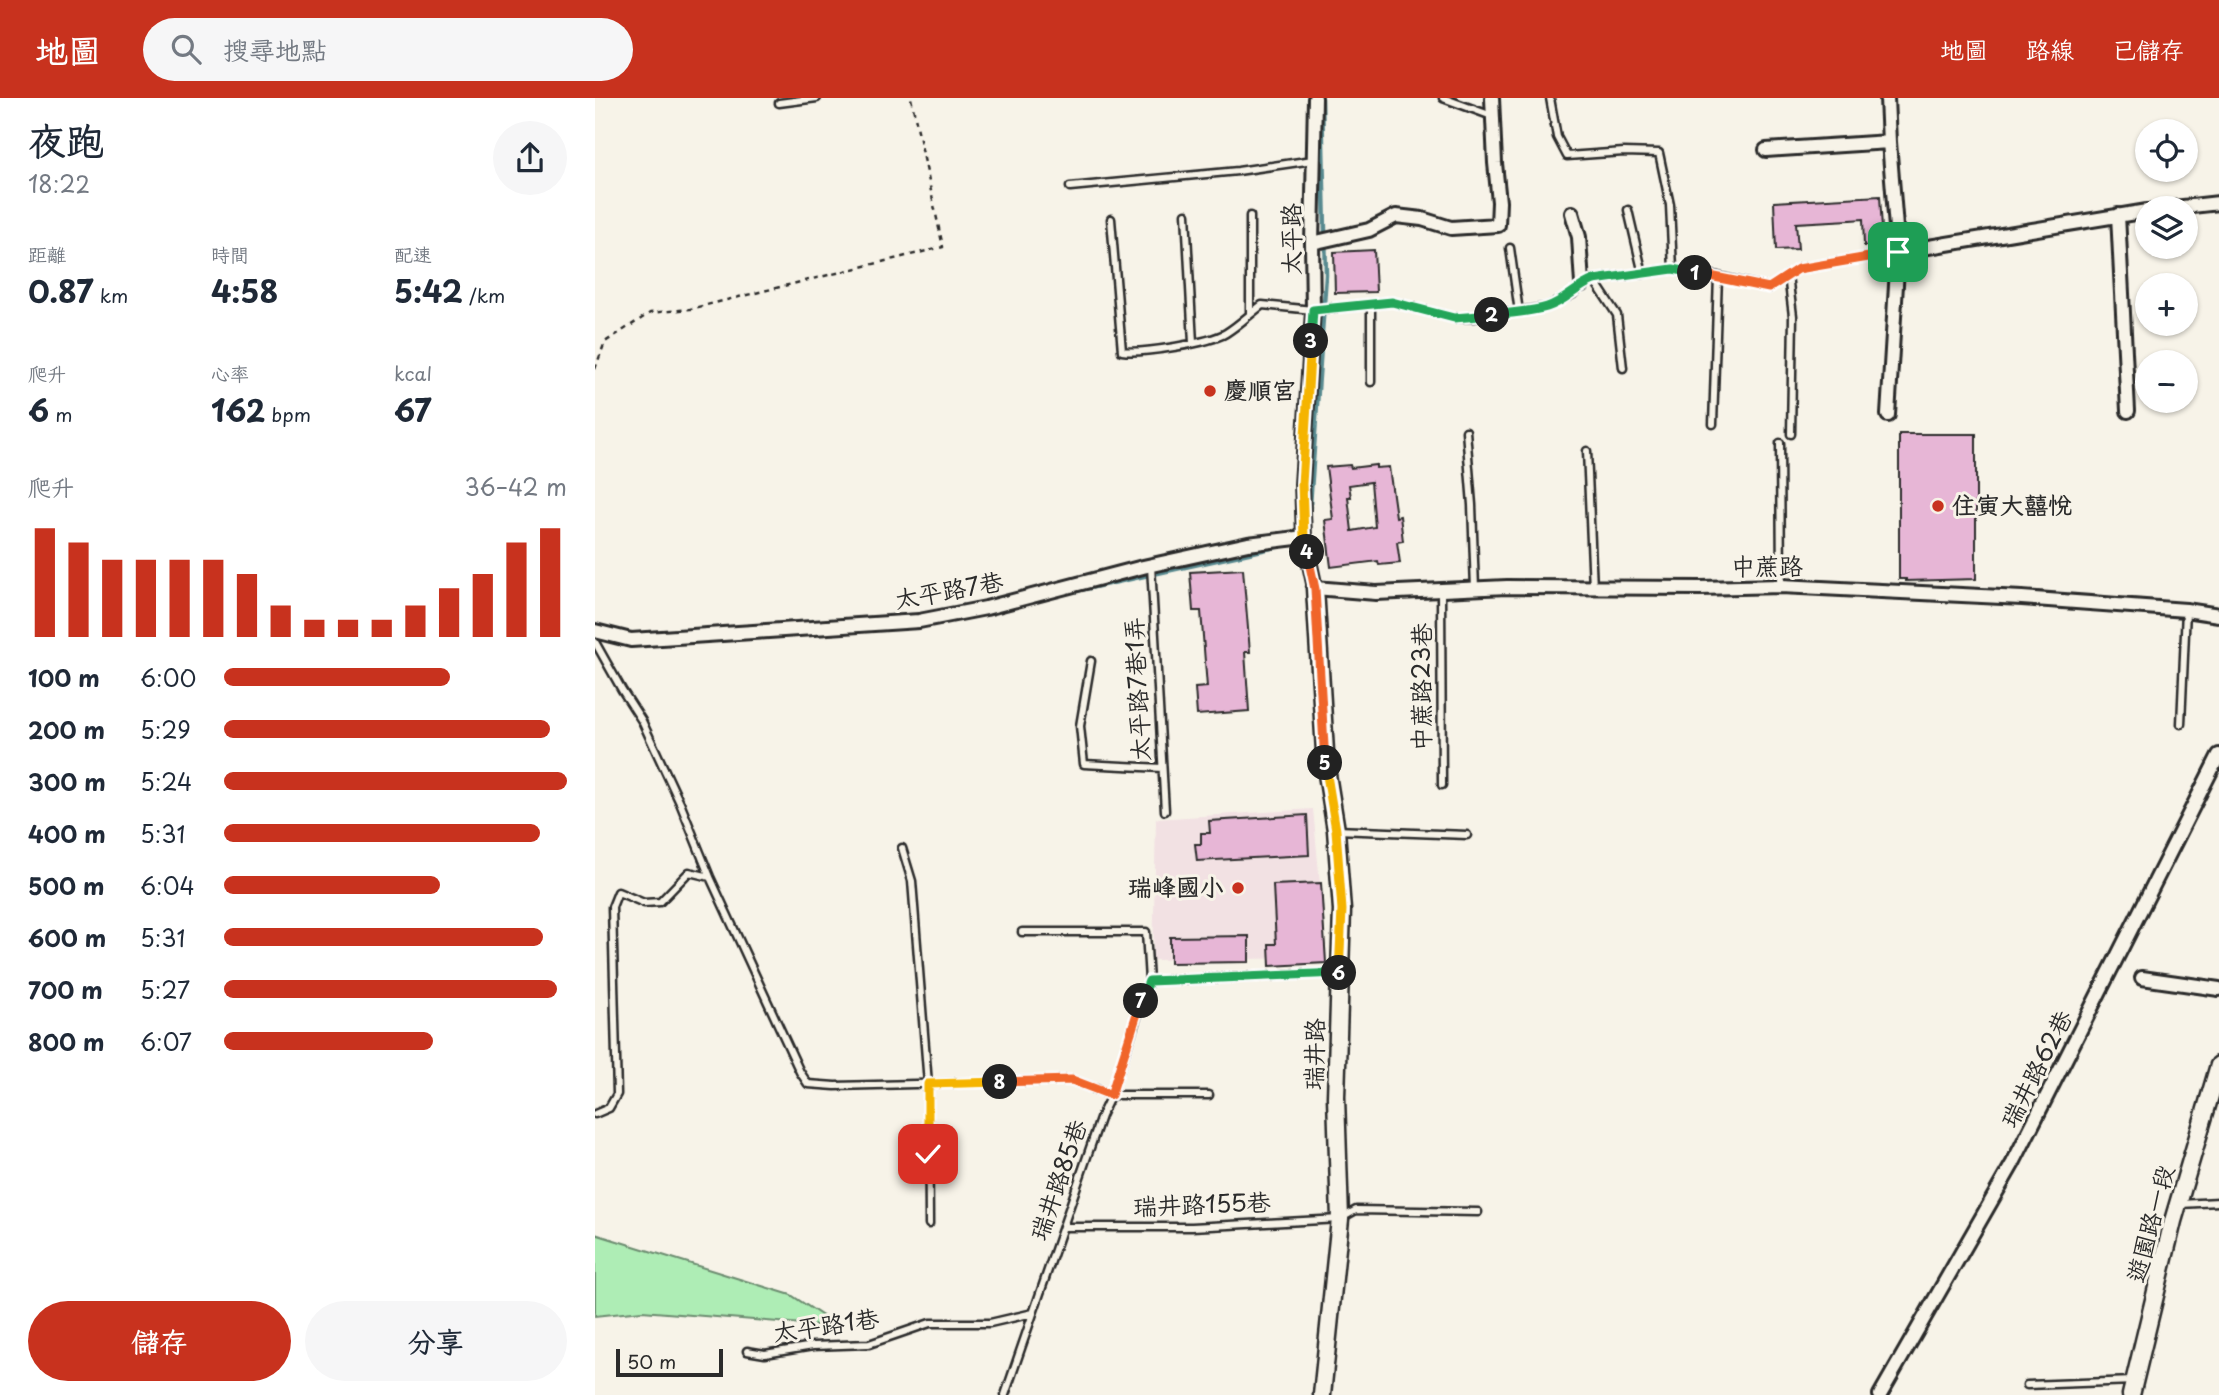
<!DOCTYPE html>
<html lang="zh-TW">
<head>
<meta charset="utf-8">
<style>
	:root { --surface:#fff; --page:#f6f6f7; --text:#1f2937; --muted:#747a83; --accent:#c8321e }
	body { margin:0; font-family:"Playpen Sans","LXGW WenKai TC",sans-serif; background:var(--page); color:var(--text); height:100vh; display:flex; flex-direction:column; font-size:26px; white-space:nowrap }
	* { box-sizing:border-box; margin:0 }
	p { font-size:23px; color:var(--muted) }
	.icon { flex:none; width:38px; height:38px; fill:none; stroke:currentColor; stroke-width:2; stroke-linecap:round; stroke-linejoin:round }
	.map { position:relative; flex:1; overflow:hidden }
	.drawer { display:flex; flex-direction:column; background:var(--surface); width:595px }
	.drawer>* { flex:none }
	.fabs { position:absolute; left:1540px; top:21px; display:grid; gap:14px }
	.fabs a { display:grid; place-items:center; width:63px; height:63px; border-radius:50%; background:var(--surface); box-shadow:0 2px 5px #0004; font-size:35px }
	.scale { position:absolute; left:21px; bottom:18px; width:107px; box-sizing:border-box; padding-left:7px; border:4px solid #2b2b2b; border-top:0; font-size:19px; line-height:24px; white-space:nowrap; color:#2b2b2b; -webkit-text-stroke:5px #f7f3e8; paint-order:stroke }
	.pin { position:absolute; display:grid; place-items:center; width:60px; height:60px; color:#fff; margin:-30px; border-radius:14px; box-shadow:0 4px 10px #0006 }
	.km { position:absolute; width:35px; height:35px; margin:-18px; border-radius:50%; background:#222; color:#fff; font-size:19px; line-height:35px; text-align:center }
	.round { display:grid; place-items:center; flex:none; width:74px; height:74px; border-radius:37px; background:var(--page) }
	.head { display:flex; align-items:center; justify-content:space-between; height:119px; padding:0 28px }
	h1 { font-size:38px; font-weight:700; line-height:52px }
	.metrics { display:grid; grid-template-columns:repeat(3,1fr); gap:10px; height:119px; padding:7px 28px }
	.metrics div { display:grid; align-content:center }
	.metrics b { font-size:30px; font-weight:700 }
	.metrics small { font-size:19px; font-weight:400 }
	.metrics p { font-size:19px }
	.chart { height:196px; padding:14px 28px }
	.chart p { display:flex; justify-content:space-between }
	.chart svg { width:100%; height:126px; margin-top:7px; stroke:var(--accent); stroke-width:6 }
	.primary-button { display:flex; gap:14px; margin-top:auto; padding:14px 28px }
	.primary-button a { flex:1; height:80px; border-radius:42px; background:var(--accent); color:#fff; font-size:28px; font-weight:700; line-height:80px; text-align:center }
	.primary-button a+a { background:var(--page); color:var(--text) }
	ul { padding:0 28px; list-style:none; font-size:23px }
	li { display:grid; grid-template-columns:112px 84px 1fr; align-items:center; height:52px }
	li i { height:18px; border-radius:9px; background:var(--accent) }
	header { display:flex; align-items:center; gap:42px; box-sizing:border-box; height:98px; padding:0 35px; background:var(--accent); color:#fff }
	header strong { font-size:33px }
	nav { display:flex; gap:38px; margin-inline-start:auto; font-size:24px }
	.search { width:490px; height:63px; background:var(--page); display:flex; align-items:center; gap:18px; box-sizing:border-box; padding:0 24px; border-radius:38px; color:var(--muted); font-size:26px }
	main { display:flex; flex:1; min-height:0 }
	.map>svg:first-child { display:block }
</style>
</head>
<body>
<header>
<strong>地圖</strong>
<div class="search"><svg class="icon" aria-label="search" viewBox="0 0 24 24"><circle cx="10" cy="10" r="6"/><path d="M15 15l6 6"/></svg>搜尋地點</div>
<nav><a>地圖</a><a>路線</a><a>已儲存</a></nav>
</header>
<main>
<section class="drawer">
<div class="head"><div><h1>夜跑</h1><p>18:22</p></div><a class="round"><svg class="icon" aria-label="share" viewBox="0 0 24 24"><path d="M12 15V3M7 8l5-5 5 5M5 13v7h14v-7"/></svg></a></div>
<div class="metrics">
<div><p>距離</p><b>0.87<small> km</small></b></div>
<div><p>時間</p><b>4:58</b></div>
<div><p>配速</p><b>5:42<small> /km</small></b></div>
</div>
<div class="metrics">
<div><p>爬升</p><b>6<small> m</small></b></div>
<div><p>心率</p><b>162<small> bpm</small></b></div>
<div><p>kcal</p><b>67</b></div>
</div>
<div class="chart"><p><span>爬升</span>36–42 m</p>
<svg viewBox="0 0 160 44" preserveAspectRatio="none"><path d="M5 44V6M15 44V11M25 44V17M35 44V17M45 44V17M55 44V17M65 44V22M75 44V33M85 44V38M95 44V38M105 44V38M115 44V33M125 44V27M135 44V22M145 44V11M155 44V6"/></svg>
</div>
<ul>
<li><b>100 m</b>6:00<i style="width:66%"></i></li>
<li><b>200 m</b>5:29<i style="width:95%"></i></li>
<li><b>300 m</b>5:24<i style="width:100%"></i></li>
<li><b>400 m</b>5:31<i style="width:92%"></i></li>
<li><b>500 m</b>6:04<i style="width:63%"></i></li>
<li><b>600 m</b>5:31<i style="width:93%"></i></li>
<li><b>700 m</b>5:27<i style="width:97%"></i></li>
<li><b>800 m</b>6:07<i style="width:61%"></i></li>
</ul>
<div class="primary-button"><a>儲存</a><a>分享</a></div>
</section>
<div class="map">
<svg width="1624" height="1297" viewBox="0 0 1624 1297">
	<rect width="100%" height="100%" fill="#f7f3e8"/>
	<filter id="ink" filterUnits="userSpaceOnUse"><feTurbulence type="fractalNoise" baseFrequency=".0143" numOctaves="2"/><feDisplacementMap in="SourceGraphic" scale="14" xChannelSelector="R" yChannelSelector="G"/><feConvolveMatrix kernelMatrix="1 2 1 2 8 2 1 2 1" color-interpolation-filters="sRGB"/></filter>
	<g filter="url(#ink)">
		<path fill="#f2e1e3" d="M718,711L732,860L558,862L561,721Z"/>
		<path fill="#aeedb5" stroke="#6c8c70" stroke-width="2" d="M0,1136L196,1197L244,1229L47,1213L0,1218Z"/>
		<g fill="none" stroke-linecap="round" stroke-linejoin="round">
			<path stroke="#598a90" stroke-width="4.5" d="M714,422L731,177L727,0
				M472,495L686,448"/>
		</g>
		<path fill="#e7b6d6" stroke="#2b2b2b" stroke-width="2" fill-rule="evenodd" d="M1285,98L1288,147L1269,148L1268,121L1255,122L1201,125L1203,151L1181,152L1179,104Z
			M779,152L781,194L740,195L739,154Z
			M1304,336H1381V481L1311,483V481H1304Z
			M755,367L756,370L781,367V370L794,369L801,419L805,418L808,443L802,444L805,465L784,467L783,463L736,469L730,422L738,421L731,369ZM776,384L780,429L757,433L753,399H756L754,387Z
			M648,471L655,554H650L654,613L602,617L600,590L612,589L606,513H598L595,474Z
			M712,717L714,757L602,763L600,746H606V735H615L614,723Z
			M726,785L731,865L675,868L674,846H681L678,787Z
			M654,838V864L575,865V839Z"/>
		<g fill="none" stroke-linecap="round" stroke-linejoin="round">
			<defs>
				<path id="lane" d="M848,0L897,18
					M955,0L962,39L972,58L1029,54L1064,55L1075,107L1078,171
					M184,5L222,0
					M475,89L643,73L718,62
					M1033,112L1048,176
					M591,116L598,245
					M516,121L527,253C546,256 615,245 631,235C644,227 655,216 667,207L718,212L797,204L859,220H878L952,209L978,196L987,186L999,182L1078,171L1123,178L1174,190L1203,171L1303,154
					M915,150L924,214
					M1193,177L1198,218L1196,336
					M999,182L1022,217L1028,270
					M655,216V118
					M776,284V206
					M1118,326L1123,178
					M871,333L877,407L880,491
					M1185,345L1186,488
					M992,353L998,490
					M556,468L570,713
					M846,493L847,687
					M0,544L27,592L47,623L85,705L115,779
					M496,563L485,628L489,666L567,670
					M1586,626L1591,512
					M741,732L872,737
					M307,750L317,783L333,986L334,1126
					M554,883L743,875
					M0,1016L14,1010L22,996L17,809L23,794L49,805L65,804L94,774L115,779L205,974L213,986L240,988L477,982L516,997H614
					M1585,1106L1624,1104
					M469,1129H597L745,1121L761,1112L883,1114
					M152,1253L170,1256L218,1248L274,1246L335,1225H395L438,1215
					M1432,1287L1539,1283
					M410,1297L506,1018L516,997L554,883L551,834H427"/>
				<path id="street" d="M720,0L717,145L718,212L707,386L709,439L720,490L781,495L912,489L1105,490L1186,488L1427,500L1591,512L1624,517
					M1292,0L1294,44L1303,154L1293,317
					M1171,52L1294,44
					M1579,110L1624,105
					M977,115L984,139L987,186
					M1523,117L1533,313
					M717,145L774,132L801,118L827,121L856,130L903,127L904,104L900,65L897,0
					M1303,154L1552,113
					M0,533L36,542L324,523L391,510L548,469L653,446L709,439
					M1547,880L1624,891
					M1285,1297L1418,1065L1624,657"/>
				<path id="secondary" d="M720,490L731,670L741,732L747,812L741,999L745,1121L727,1297
					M1536,1297L1578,1123L1624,967"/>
			</defs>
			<use href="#lane" stroke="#2b2b2b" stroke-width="11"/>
			<use href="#street" stroke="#2b2b2b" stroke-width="18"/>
			<use href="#secondary" stroke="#2b2b2b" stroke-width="21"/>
			<path stroke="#2b2b2b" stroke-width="2.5" stroke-dasharray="5 5" stroke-linecap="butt" d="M0,271L10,244L55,215L95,211L348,149L316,0"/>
			<use href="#lane" stroke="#f7f3e8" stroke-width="6"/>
			<use href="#street" stroke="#f7f3e8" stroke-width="12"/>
			<use href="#secondary" stroke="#f7f3e8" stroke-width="16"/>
		</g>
	</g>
	<g fill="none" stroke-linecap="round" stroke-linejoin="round" filter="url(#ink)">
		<defs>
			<path id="split-1" d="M1100,175L1174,190L1203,171L1303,154"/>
			<path id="split-2" d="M897,217C915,215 935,214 952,209C971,203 982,188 999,182L1078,171L1100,175"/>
			<path id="split-3" d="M716,243L718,212L797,204L859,220L897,217"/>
			<path id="split-4" d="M712,454L709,439L707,386L716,243"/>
			<path id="split-5" d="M712,454L720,491L730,665"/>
			<path id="split-6" d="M730,665L741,732L747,812L744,875"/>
			<path id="split-7" d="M546,903L554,883L744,875"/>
			<path id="split-8" d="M405,984L477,982L516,997L546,903"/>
			<path id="split-9" d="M333,1056V986L405,984"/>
		</defs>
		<use href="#split-1" stroke="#fff" stroke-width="14"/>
		<use href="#split-2" stroke="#fff" stroke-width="14"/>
		<use href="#split-3" stroke="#fff" stroke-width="14"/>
		<use href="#split-4" stroke="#fff" stroke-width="14"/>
		<use href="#split-5" stroke="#fff" stroke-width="14"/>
		<use href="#split-6" stroke="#fff" stroke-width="14"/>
		<use href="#split-7" stroke="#fff" stroke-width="14"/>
		<use href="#split-8" stroke="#fff" stroke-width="14"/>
		<use href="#split-9" stroke="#fff" stroke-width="14"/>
		<use href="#split-1" stroke="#f0652b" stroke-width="9"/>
		<use href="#split-2" stroke="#22a559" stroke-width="9"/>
		<use href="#split-3" stroke="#22a559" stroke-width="9"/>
		<use href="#split-4" stroke="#f5b400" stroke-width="9"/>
		<use href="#split-5" stroke="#f0652b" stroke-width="9"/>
		<use href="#split-6" stroke="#f5b400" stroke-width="9"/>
		<use href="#split-7" stroke="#22a559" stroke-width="9"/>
		<use href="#split-8" stroke="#f0652b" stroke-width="9"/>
		<use href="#split-9" stroke="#f5b400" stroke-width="9"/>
	</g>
	<g fill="#c8321e" stroke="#f7f3e8" stroke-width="2.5">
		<circle cx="615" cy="293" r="7"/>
		<circle cx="1343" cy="408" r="7"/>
		<circle cx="643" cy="790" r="7"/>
	</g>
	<g text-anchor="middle" stroke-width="6" stroke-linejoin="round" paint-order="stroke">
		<g font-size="24" fill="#2b2b2b" stroke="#f7f3e8">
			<text transform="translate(697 141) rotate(-90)" y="8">太平路</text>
			<text x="1172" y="477">中蔗路</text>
			<text transform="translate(354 493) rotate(-10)" y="8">太平路7巷</text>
			<text transform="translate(827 589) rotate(-90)" y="8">中蔗路23巷</text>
			<text transform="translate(543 591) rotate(-93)" y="8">太平路7巷1弄</text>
			<text transform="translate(720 956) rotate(-89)" y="8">瑞井路</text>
			<text transform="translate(1442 971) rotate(-63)" y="8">瑞井路62巷</text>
			<text transform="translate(464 1082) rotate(-71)" y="8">瑞井路85巷</text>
			<text transform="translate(607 1107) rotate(-2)" y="8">瑞井路155巷</text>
			<text transform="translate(1556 1126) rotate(-75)" y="8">遊園路一段</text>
			<text transform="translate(231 1228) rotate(-8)" y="8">太平路1巷</text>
		</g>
		<g font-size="24" font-weight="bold" fill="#2b2b2b" stroke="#f7f3e8" text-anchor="start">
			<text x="629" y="301">慶順宮</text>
			<text x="1357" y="416">住寅大囍悅</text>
			<text x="629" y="798" text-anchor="end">瑞峰國小</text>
		</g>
	</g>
</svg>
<div class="fabs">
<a><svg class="icon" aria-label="locate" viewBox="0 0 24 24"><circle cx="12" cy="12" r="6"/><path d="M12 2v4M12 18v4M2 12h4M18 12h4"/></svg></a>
<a><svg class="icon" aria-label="layers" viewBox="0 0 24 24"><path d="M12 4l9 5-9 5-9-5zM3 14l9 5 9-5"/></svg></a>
<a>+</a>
<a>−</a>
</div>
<div class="scale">50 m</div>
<div class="pin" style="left:1303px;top:154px;background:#1e9e55"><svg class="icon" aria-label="arrive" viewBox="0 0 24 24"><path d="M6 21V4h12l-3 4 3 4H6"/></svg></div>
<div class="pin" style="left:333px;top:1056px;background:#d93025"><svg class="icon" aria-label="check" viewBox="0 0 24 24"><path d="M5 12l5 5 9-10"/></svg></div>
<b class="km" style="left:1100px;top:175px">1</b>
<b class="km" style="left:897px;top:217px">2</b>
<b class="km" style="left:716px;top:243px">3</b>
<b class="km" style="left:712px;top:454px">4</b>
<b class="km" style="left:730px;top:665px">5</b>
<b class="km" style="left:744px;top:875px">6</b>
<b class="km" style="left:546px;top:903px">7</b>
<b class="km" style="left:405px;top:984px">8</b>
</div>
</main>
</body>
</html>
